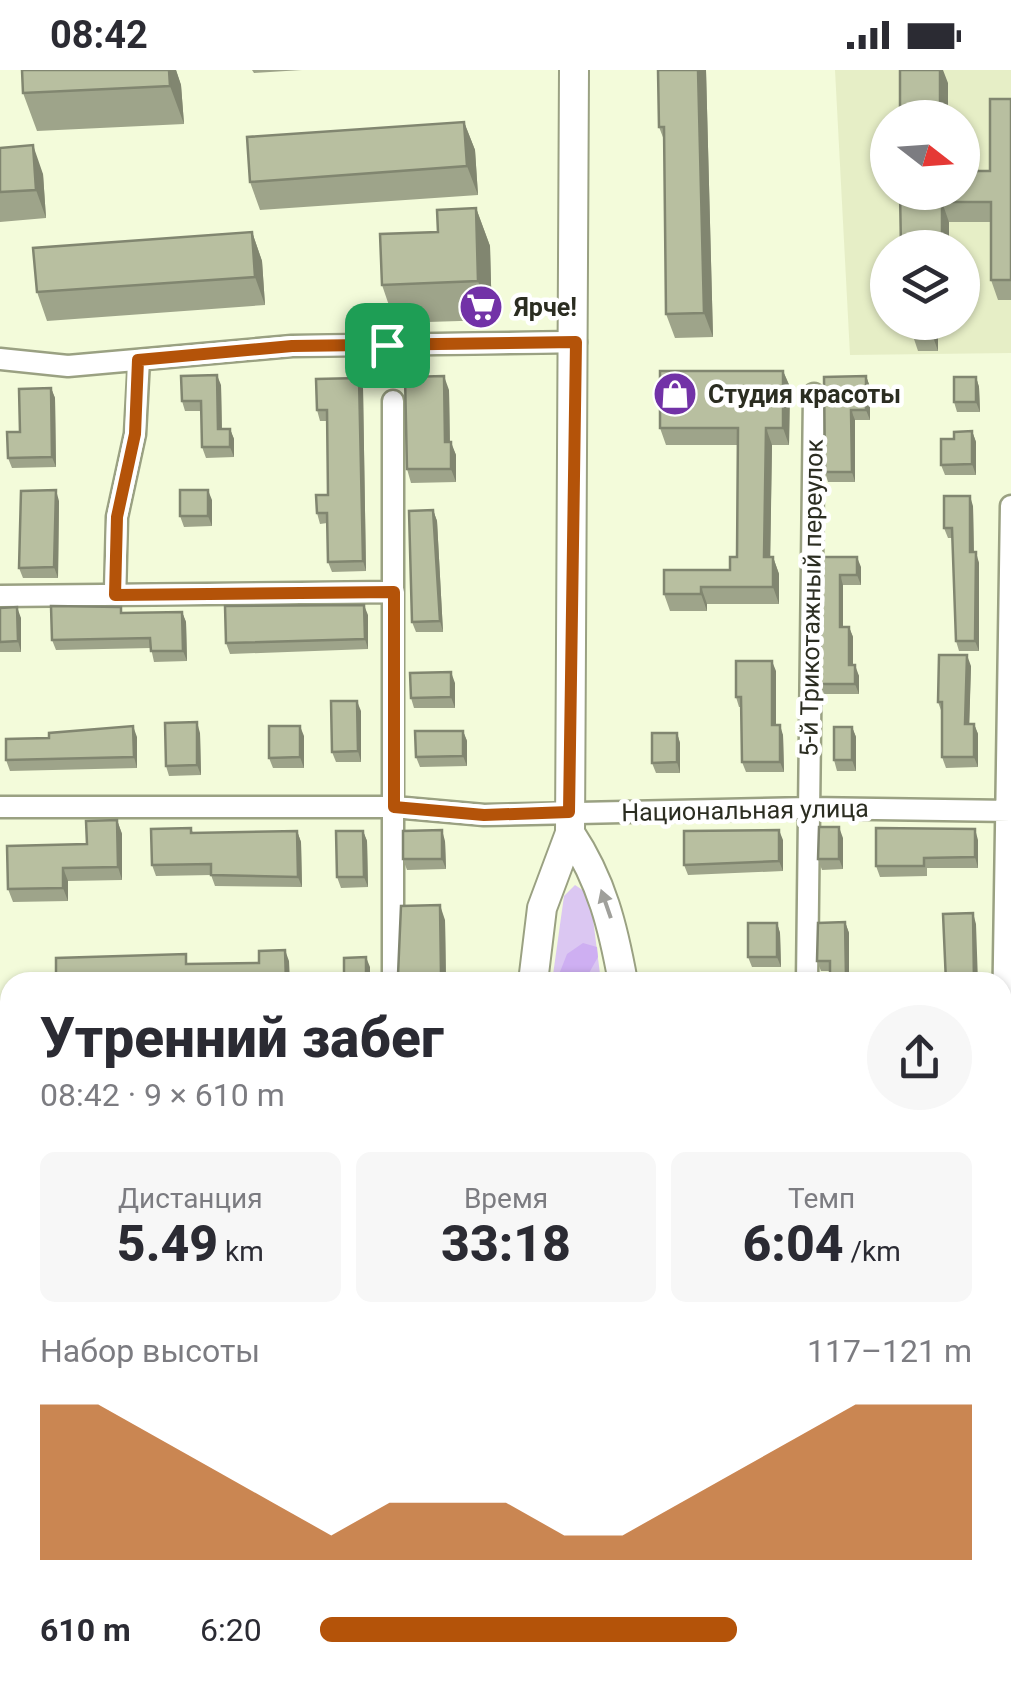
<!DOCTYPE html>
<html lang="ru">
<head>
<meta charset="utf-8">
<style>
	:root { --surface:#fff; --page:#f7f7f7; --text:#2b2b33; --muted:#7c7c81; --accent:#b45309 }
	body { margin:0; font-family:Roboto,sans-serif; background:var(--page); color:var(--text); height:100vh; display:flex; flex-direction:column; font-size:38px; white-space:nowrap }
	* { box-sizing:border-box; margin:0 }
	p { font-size:32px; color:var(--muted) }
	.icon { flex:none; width:55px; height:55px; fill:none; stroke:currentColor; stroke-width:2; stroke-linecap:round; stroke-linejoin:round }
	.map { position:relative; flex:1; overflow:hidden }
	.drawer { position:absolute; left:0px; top:902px; width:1012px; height:718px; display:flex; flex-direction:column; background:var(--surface); border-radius:30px 30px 0 0; box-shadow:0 2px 8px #0004 }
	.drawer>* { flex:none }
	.needle { width:65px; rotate:107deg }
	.buttons { position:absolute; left:870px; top:30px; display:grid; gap:20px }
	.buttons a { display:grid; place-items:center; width:110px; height:110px; border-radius:50%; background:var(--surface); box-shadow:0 2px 8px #0004; font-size:50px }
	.pin { position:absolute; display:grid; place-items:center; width:85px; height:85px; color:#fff; margin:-42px; border-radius:20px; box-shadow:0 5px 15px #0006 }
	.round { display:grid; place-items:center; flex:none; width:105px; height:105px; border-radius:52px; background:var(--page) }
	.head { display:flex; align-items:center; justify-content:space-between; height:170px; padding:0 40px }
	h1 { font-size:55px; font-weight:800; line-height:75px }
	.stats { display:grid; grid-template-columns:repeat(3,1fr); gap:15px; height:170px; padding:10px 40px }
	.stats div { display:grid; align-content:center; border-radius:15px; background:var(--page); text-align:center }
	.stats b { font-size:50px; font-weight:800 }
	.stats small { font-size:28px; font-weight:400 }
	.stats p { font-size:28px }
	.chart { height:280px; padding:20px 40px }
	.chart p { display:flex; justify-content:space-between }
	.chart svg { width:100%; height:180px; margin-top:10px; fill:var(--accent); opacity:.7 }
	ul { padding:0 40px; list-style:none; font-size:32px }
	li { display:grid; grid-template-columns:160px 120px 1fr; align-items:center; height:75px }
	li i { height:25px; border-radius:12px; background:var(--accent) }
	.status { display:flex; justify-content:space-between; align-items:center; height:70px; padding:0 50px; background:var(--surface); direction:ltr }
	.status svg { height:28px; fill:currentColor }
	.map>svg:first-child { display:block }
</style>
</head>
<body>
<div class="status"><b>08:42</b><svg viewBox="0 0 49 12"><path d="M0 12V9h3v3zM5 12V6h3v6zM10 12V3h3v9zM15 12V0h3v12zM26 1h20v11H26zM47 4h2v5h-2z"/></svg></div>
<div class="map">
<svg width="1011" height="1618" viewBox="0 0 1011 1618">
	<rect width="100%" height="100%" fill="#f3fbda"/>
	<path fill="#e6eec6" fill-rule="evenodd" d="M835,0H1011V283L850,285ZM888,48H962V122H888ZM888,178H962V252H888Z"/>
	<path fill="#dbc7f2" d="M575,815L590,825L601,912H552L564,826Z"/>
	<path fill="#ceaff2" d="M583,873L597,877L598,887L584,912H556L567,884Z
		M536,1610H627V1618H534Z"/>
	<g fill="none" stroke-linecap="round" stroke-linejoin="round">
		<defs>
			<path id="street" d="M0,289L68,296L292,276L576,272
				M115,525L117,447L135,364L139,290
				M0,526L393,522
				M0,737H394L484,745L809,738L1011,741
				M393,912V331
				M807,912L814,324
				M0,949H10
				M1002,1018L1011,436
				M1002,1201L1011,1200
				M1002,1502H1011
				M315,1610L316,1618
				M983,1610V1618
				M758,1618L769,1610"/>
			<path id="secondary" d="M570,763C602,811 613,857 623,912
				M533,912L542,838L570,763L574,0
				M0,1431H10
				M508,1610V1618
				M657,1618V1610"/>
		</defs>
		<use href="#street" stroke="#9aa182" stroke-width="25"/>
		<use href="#secondary" stroke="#9aa182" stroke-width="32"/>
		<use href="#street" stroke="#fff" stroke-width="20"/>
		<use href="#secondary" stroke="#fff" stroke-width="28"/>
	</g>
	<path fill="#9ea48a" d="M22,0H176L181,15L184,54L37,61L23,23Z
		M252,0H302L254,3Z
		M658,0H706L713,267L675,268L666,244L664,70L659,57Z
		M1011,29V230H998L991,210V152H949L900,122L990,101Z
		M464,52L475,80L478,125L260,140L250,112Z
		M0,78L43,104L46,148L0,152Z
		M476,138L490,176L492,250L395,253L382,215L438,162Z
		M252,162L262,191L265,235L47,251L37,222Z
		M905,252H949V261H938V281H918L911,260H908Z
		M783,301L790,317L789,375H772L770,487H773L779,504V534H707V541H670L664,524L730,500L737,487L738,375H666L660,358Z
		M866,306L870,317V350H855V412H828L825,402Z
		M976,307L979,317L980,342H957L954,332Z
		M221,315L222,359H230L234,369V387L206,388L202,377L201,341H185L182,331Z
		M51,318L55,328L56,397L12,398L8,388L20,362Z
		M363,318L366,501L332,502L328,492L327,453L320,454L317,443L328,425L327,351H320L317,340Z
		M449,320L450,372L456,385V412L411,413L407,399Z
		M972,361L976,372V405H945L941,395L954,369Z
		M212,430V456L184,457L180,446Z
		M59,431L58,508H23L19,498Z
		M973,436L974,482L979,493V581H959L956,571L953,468H948L944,458Z
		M433,440L437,451L443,562H416L412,552Z
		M822,487L861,497V515H843V557H849L853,567V595L859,606V624H824L820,614Z
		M0,538L21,548V582H0Z
		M182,542L186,552L187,591L154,592L151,578L56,580L52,570L124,543Z
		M368,545V579L230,584L226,573Z
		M971,596L969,654H974L978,664V697L946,698L942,687V643L938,632Z
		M776,601V655L783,665L784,702H746L742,692L741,637H739L736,627Z
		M455,613V638H414L411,628Z
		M361,641V692H336L332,682Z
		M852,657L856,667V701H837L834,690Z
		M463,661L467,671V696L420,697L416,687Z
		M200,663L201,705L169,706L166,696Z
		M677,663L680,673V703H656L652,693Z
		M304,666V698H273L269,688Z
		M137,667V698L10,701L6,690L49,668Z
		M117,750L122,764V810L68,811V831L13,832L8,819L87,774Z
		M191,758L193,763L297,761L301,772L302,817L215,816L211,805L156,806L152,795Z
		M363,761L367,771L368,817L341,818L337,807Z
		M843,768V799L822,800L818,789Z
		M783,770V801L688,805L684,795Z
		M978,770V798H927V806L880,807L876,796Z
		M445,771L446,799L407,800L403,789Z
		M445,850L446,912H400L398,905Z
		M845,852L849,863V907L868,912L830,901H821L817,891Z
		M777,853L780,863L781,897H752L748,887Z
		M10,964V1006H0V965Z
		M0,1086H10V1124L7,1123L6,1148H10V1188H0Z"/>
	<path fill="#818670" d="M169,0H176L181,15L184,54L170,16Z
		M698,0H706L713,267L704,243Z
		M940,0H943L948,13V48H940Z
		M464,52L475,80L478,125L467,96Z
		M33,75L43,104L46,148L36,120Z
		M942,132L949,152V178H942Z
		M476,138L490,176L492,250L478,211Z
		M252,162L262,191L265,235L255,207Z
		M931,252H935L938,261V281L931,261Z
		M783,301L790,317L789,375L783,358Z
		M217,305L221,315L222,369L218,359Z
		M444,306L449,320L450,385L445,372Z
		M866,306L870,317V350L866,340Z
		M976,307L979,317L980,342L976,332Z
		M359,308L363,318L366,501L363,491Z
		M51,318L55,328L56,397L52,387Z
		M851,340L855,350V412L852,402Z
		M766,358L772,375L770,504L764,487Z
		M230,359L234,369V387L230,377Z
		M972,361L976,372V405L972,394Z
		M451,372L456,385V412L451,399Z
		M56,420L59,431L58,508L54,497Z
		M208,420L212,430V456L208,446Z
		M970,426L973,436L974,493L970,482Z
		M433,440L437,451L443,562L440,551Z
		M976,482L979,493V581L975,571Z
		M773,487L779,504V534L773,517Z
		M857,487L861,497V515L857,505Z
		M840,505L843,515V567L840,557Z
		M701,517L707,534V541L701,524Z
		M364,535L368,545V579L365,569Z
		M17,537L21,548V582L18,571Z
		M182,542L186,552L187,591L183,581Z
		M849,557L853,567V606L849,595Z
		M967,585L971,596L969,664L965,654Z
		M772,591L776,601V665L772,655Z
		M855,595L859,606V624L855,614Z
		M451,602L455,613V638L451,627Z
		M357,631L361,641V692L358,681Z
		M197,652L200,663L201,705L197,695Z
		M974,654L978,664V697L974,687Z
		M780,655L783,665L784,702L780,692Z
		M133,656L137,667V698L134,687Z
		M300,656L304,666V698L300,687Z
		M852,657L856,667V701L852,690Z
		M463,661L467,671V696L463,686Z
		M677,663L680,673V703L677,692Z
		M117,750L122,764V810L118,797Z
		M839,757L843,768V799L839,789Z
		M975,759L978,770V798L975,787Z
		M442,760L445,771L446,799L442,789Z
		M779,760L783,770V801L779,791Z
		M297,761L301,772L302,817L298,807Z
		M363,761L367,771L368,817L364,807Z
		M63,798L68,811V831L63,818Z
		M440,835L445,850L446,912H444L441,905Z
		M973,843L976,854L978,912H974Z
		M845,852L849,863V912L846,907Z
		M777,853L780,863L781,897L777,887Z
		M285,880L289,891L290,912H286Z
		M366,887L370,897V912H366Z
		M2,1108L7,1123L6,1163L0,1148Z"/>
	<path fill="#b8bfa0" stroke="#818670" stroke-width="2.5" d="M22,0H169L170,16L23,23Z
		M658,0H698L704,243L666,244L664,57H659Z
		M900,0H940V48H900Z
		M990,29H1011V210H991V132H942V178H901L900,122H962V101H990Z
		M464,52L467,96L250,112L247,67Z
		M33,75L36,120L0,122V78Z
		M476,138L478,211L382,215L380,164L438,162L437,140Z
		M252,162L255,207L37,222L33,178Z
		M911,252H931V261H911Z
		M660,301H783V358H766L764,487H773V517H701V524H664V500H730V487H737L738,358H660Z
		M217,305L218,359H230V377H202L201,331H182L181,306Z
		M444,306L445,372H451V399H407L405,307Z
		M866,306V340H851L852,402H825L824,307Z
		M954,307H976V332H954Z
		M359,308L363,491L328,492L327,443H317L316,425H328L327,340H317L316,309Z
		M51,318L52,387L8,388L7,362H20L19,319Z
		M972,361V394L941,395V369H954V362Z
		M56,420L54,497L19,498L21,421Z
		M180,420H208V446H180Z
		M944,426H970V482H976L975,571H956L952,458H944Z
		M433,440L440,551L412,552L409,441Z
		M822,487H857V505H840V557H849V595H855V614H820Z
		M364,535L365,569L226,573L225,536Z
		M51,536L121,537V543L182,542L183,581H151L150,568L52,570Z
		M17,537L18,571L0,572V538Z
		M939,585H967L965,654H974V687H942V632H938Z
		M736,591H772V655H780V692H742L741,627H736Z
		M451,602V627L411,628L410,603Z
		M331,631H357L358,681L332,682Z
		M197,652V695L166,696L165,653Z
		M133,656L134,687L6,690V669L49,668V663Z
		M269,656H300V687L269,688Z
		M834,657H852V690H834Z
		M415,661H463V686L416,687Z
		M652,663H677V692L652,693Z
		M117,750L118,797L63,798V818L8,819L7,776L87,774L86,751Z
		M819,757H839V789H818Z
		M191,758V763L297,761L298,807L211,805V794L152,795L151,759Z
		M876,758L975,759V787L924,788V796H876Z
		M442,760V789H403V761Z
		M779,760V791L684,795V761Z
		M336,761H363L364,807H337Z
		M440,835L441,905H398L401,836Z
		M973,843L974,912H946L943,844Z
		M845,852L846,907H865V912H830V891H817L818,853Z
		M748,853H777V887H748Z
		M285,880L286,912H56V888L186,884V894L259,893V881Z
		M366,887V912H344V888Z
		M10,964V995H0V965Z
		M0,1086H10V1108H2L0,1148H10V1173H0Z
		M0,1504H10V1610H19V1618H0Z
		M110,1610H245V1618H110Z
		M247,1610H285V1618H247Z
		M839,1610H889L896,1618H823Z"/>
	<defs><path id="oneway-solid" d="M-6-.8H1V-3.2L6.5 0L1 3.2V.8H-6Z" transform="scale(2.5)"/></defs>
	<use fill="#a0a09b" href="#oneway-solid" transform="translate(606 834) rotate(-109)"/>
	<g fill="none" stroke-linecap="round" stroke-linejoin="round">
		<defs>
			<path id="route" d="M576,272L569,742L484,745L394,737V522L115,525L117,447L135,364L138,290L292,276Z"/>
		</defs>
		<use href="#route" stroke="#fff" stroke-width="20"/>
		<use href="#route" stroke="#b45309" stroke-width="12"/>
	</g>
	<defs>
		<symbol id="supermarket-disc" viewBox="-11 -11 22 22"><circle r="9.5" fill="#7232a7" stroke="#fff"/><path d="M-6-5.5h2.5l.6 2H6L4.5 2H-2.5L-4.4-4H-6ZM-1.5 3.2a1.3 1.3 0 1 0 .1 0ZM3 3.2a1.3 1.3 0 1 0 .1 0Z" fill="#fff"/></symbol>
		<symbol id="shop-disc" viewBox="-11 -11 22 22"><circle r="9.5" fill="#7232a7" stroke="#fff"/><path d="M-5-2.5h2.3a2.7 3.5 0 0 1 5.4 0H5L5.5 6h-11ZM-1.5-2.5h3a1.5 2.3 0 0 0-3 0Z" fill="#fff"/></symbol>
	</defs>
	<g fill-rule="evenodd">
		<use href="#supermarket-disc" x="456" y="212" width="50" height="50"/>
		<use href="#shop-disc" x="650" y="299" width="50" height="50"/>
	</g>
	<g text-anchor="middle" stroke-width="9" stroke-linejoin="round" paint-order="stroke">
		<g font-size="25" font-weight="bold" fill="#2b2d21" stroke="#fff" text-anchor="start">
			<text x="514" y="246">Ярче!</text>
			<text x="708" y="333">Студия красоты</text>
		</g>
		<g font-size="25" fill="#2b2d21" stroke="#fff">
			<text transform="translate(811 528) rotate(-89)" y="9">5-й Трикотажный переулок</text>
			<text transform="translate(745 740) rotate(-1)" y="9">Национальная улица</text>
		</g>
	</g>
</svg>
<div class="buttons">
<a><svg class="needle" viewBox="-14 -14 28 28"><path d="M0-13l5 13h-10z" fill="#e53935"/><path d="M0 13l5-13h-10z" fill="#7c7c81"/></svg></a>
<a><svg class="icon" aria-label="layers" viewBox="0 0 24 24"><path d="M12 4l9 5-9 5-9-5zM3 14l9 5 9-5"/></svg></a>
</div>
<div class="pin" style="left:387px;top:275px;background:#1e9e55"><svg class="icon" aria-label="arrive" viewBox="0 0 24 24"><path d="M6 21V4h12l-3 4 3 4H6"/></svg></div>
<section class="drawer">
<div class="head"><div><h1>Утренний забег</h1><p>08:42 · 9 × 610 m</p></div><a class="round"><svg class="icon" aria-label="share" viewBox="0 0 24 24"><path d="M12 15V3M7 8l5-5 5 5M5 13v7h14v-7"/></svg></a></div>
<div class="stats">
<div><p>Дистанция</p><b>5.49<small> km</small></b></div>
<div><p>Время</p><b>33:18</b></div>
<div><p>Темп</p><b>6:04<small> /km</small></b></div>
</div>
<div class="chart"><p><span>Набор высоты</span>117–121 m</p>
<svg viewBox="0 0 160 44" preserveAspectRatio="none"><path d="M0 44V6L10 6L20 14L30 22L40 30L50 38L60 30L70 30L80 30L90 38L100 38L110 30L120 22L130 14L140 6L150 6L160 6V44z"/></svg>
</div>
<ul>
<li><b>610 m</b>6:20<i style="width:64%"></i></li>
</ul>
</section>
</div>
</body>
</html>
